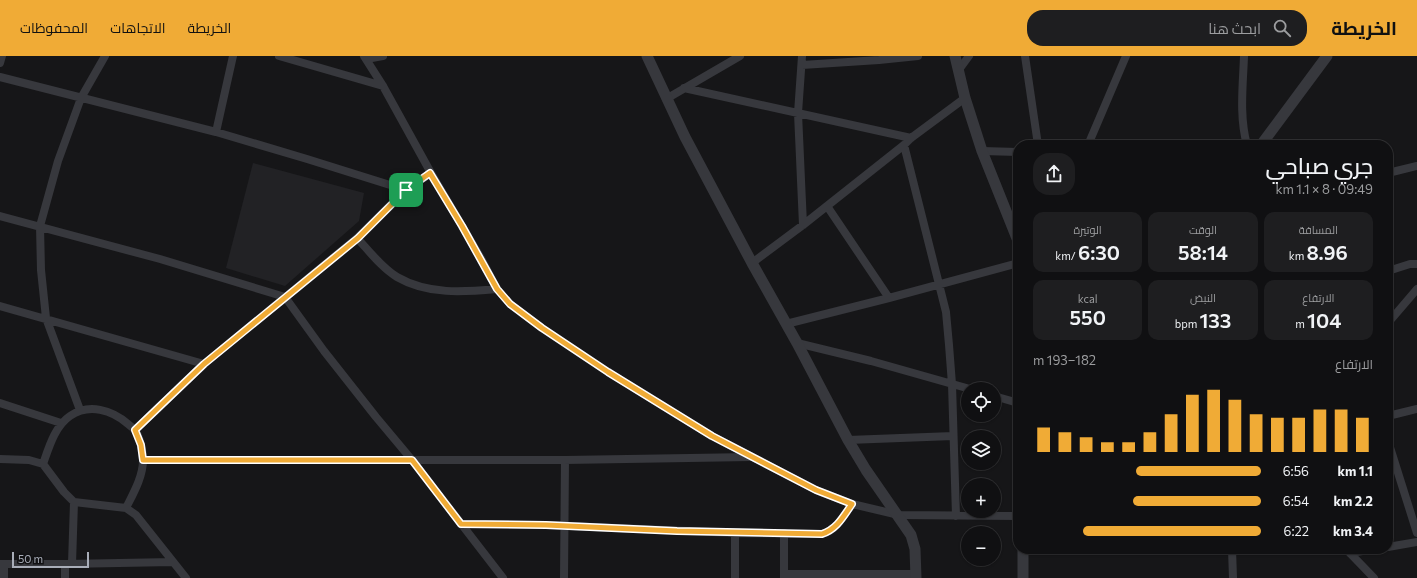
<!DOCTYPE html>
<html lang="ar">
<head>
<meta charset="utf-8">
<style>
	:root { --surface:#101012; --page:#1e1e20; --text:#f1f3f6; --muted:#9c9d9f; --line:#303032; --accent:#f0ab36 }
	body { margin:0; font-family:Commissioner,Cairo,sans-serif; background:var(--page); color:var(--text); direction:rtl; height:100vh; display:flex; flex-direction:column; font-size:15px; white-space:nowrap }
	* { box-sizing:border-box; margin:0 }
	p { font-size:13px; color:var(--muted) }
	.icon { flex:none; width:22px; height:22px; fill:none; stroke:currentColor; stroke-width:2; stroke-linecap:round; stroke-linejoin:round }
	.map { position:relative; flex:1; overflow:hidden; direction:ltr }
	.panel { position:absolute; left:1013px; top:84px; width:380px; height:414px; display:flex; flex-direction:column; background:var(--surface); border-radius:16px; box-shadow:0 1px 3px #0004,0 0 0 1px var(--line); direction:rtl }
	.panel>* { flex:none }
	.fabs { position:absolute; left:961px; top:326px; display:grid; gap:8px }
	.fabs a { display:grid; place-items:center; width:40px; height:40px; border-radius:50%; background:var(--surface); box-shadow:0 1px 3px #0004,0 0 0 1px var(--line); font-size:20px }
	.scale { position:absolute; left:12px; bottom:10px; width:77px; box-sizing:border-box; padding-left:4px; border:2px solid #a8adb8; border-top:0; font-size:11px; line-height:14px; white-space:nowrap; color:#a8adb8; -webkit-text-stroke:3px #111113; paint-order:stroke }
	.pin { position:absolute; display:grid; place-items:center; width:34px; height:34px; color:#fff; margin:-17px; border-radius:8px; box-shadow:0 2px 6px #0006 }
	.round { display:grid; place-items:center; flex:none; width:42px; height:42px; border-radius:16px; background:var(--page) }
	.head { display:flex; align-items:center; justify-content:space-between; height:68px; padding:0 20px }
	h1 { font-size:22px; font-weight:600; line-height:30px }
	.metrics { display:grid; grid-template-columns:repeat(3,1fr); gap:6px; height:68px; padding:4px 20px }
	.metrics div { display:grid; align-content:center; border-radius:10px; background:var(--page); text-align:center }
	.metrics b { font-size:20px; font-weight:600 }
	.metrics small { font-size:11px; font-weight:400 }
	.metrics p { font-size:11px }
	.chart { height:112px; padding:8px 20px }
	.chart p { display:flex; justify-content:space-between }
	.chart svg { width:100%; height:72px; margin-top:4px; stroke:var(--accent); stroke-width:6 }
	ul { padding:0 20px; list-style:none; font-size:13px }
	li { display:grid; grid-template-columns:64px 48px 1fr; align-items:center; height:30px }
	li i { height:10px; border-radius:5px; background:var(--accent) }
	header { display:flex; align-items:center; gap:24px; box-sizing:border-box; height:56px; padding:0 20px; background:var(--accent); color:#111 }
	header strong { font-size:19px }
	nav { display:flex; gap:22px; margin-inline-start:auto; font-size:14px }
	.search { width:280px; height:36px; background:var(--page); display:flex; align-items:center; gap:10px; box-sizing:border-box; padding:0 14px; border-radius:16px; color:var(--muted); font-size:15px }
	.map>svg:first-child { display:block }
</style>
</head>
<body>
<header>
<strong>الخريطة</strong>
<div class="search"><svg class="icon" aria-label="search" viewBox="0 0 24 24"><circle cx="10" cy="10" r="6"/><path d="M15 15l6 6"/></svg>ابحث هنا</div>
<nav><a>الخريطة</a><a>الاتجاهات</a><a>المحفوظات</a></nav>
</header>
<div class="map">
<svg width="1417" height="522" viewBox="0 0 1417 522">
	<rect width="100%" height="100%" fill="#161618"/>
	<path fill="#222225" d="M253,107L364,137L359,165L285,230L226,212Z"/>
	<g fill="none" stroke-linecap="round" stroke-linejoin="round">
		<path stroke="#37383d" stroke-width="8" d="M279,0L383,30
			M364,0L383,30L431,117L482,204L497,233L510,248L542,272L608,316L712,380L816,434L852,448L899,459L1018,460
			M802,0L798,57L803,169
			M1025,0L1038,89
			M1244,0C1243,29 1239,60 1247,89
			M366,3L383,0
			M0,7L2,0
			M802,9L879,4L918,0
			M958,15L969,0
			M0,21L216,76L307,103L406,134
			M684,32L911,82
			M666,43L740,0
			M216,76L233,0
			M904,89L946,256L949,289L952,328L956,460
			M1088,89L1126,0
			M982,95L1018,96
			M1388,117L1417,110
			M827,150L889,242
			M0,160L160,203L285,241L324,295L376,361L412,404L503,522
			M357,182C369,195 382,212 397,221C428,239 464,236 497,233
			M752,207L803,169L904,89L911,82L965,42
			M1388,215L1410,208H1417
			M0,250L204,308
			M1388,267L1417,233
			M786,268L889,242L1018,207
			M797,287L871,305L970,333
			M994,340L1018,347
			M0,347L61,367
			M80,354L46,262L41,214L40,170L58,105L81,42L105,0
			M1388,360L1417,353
			M135,374L204,308L357,182L406,134L431,117
			M848,384L953,380
			M1388,385L1417,477
			M0,403L29,404L43,408L64,436L74,446L126,452L136,459L186,522
			M143,404H565L751,401
			M43,408C49,391 55,370 70,360C89,347 112,354 128,368C130,370 134,372 135,374C140,381 143,395 143,404C143,421 133,438 126,452
			M461,468L546,469L735,477L822,478C837,474 843,460 852,448
			M735,477V522
			M784,477V522
			M1388,491L1417,486
			M1232,493L1233,522
			M1346,493L1374,522
			M1350,497L1375,493
			M0,508H65L173,506
			M4,508V522
			M65,508V522
			M72,508L74,446
			M784,518H916
			M564,522L565,404"/>
		<path stroke="#37383d" stroke-width="11" d="M647,0L685,81L752,207L797,287L848,384L866,414L911,479L915,493L916,522
			M955,0L965,42L982,95L1018,185
			M1261,89L1327,0
			M1023,522V493"/>
	</g>
	<g fill="none" stroke-linecap="round" stroke-linejoin="round">
		<defs>
			<path id="route" d="M430,117L462,170L497,233L510,248L542,272L608,316L712,380L816,434L852,448C843,461 837,473 822,478L677,475L546,469L461,468L412,404H143L141,389L135,374L204,308L358,182L406,134Z"/>
		</defs>
		<use href="#route" stroke="#fff" stroke-width="8"/>
		<use href="#route" stroke="#f0ab36" stroke-width="5"/>
	</g>
</svg>
<div class="fabs">
<a><svg class="icon" aria-label="locate" viewBox="0 0 24 24"><circle cx="12" cy="12" r="6"/><path d="M12 2v4M12 18v4M2 12h4M18 12h4"/></svg></a>
<a><svg class="icon" aria-label="layers" viewBox="0 0 24 24"><path d="M12 4l9 5-9 5-9-5zM3 14l9 5 9-5"/></svg></a>
<a>+</a>
<a>−</a>
</div>
<div class="scale">50 m</div>
<div class="pin" style="left:406px;top:134px;background:#1e9e55"><svg class="icon" aria-label="arrive" viewBox="0 0 24 24"><path d="M6 21V4h12l-3 4 3 4H6"/></svg></div>
<section class="panel">
<div class="head"><div><h1>جري صباحي</h1><p>09:49 · 8 × 1.1 km</p></div><a class="round"><svg class="icon" aria-label="share" viewBox="0 0 24 24"><path d="M12 15V3M7 8l5-5 5 5M5 13v7h14v-7"/></svg></a></div>
<div class="metrics">
<div><p>المسافة</p><b>8.96<small> km</small></b></div>
<div><p>الوقت</p><b>58:14</b></div>
<div><p>الوتيرة</p><b>6:30<small> /km</small></b></div>
</div>
<div class="metrics">
<div><p>الارتفاع</p><b>104<small> m</small></b></div>
<div><p>النبض</p><b>133<small> bpm</small></b></div>
<div><p>kcal</p><b>550</b></div>
</div>
<div class="chart"><p><span>الارتفاع</span>182–193 m</p>
<svg viewBox="0 0 160 44" preserveAspectRatio="none"><path d="M5 44V29M15 44V32M25 44V35M35 44V38M45 44V38M55 44V32M65 44V21M75 44V9M85 44V6M95 44V12M105 44V21M115 44V23M125 44V23M135 44V18M145 44V18M155 44V23"/></svg>
</div>
<ul>
<li><b>1.1 km</b>6:56<i style="width:55%"></i></li>
<li><b>2.2 km</b>6:54<i style="width:56%"></i></li>
<li><b>3.4 km</b>6:22<i style="width:78%"></i></li>
</ul>
</section>
</div>
</body>
</html>
